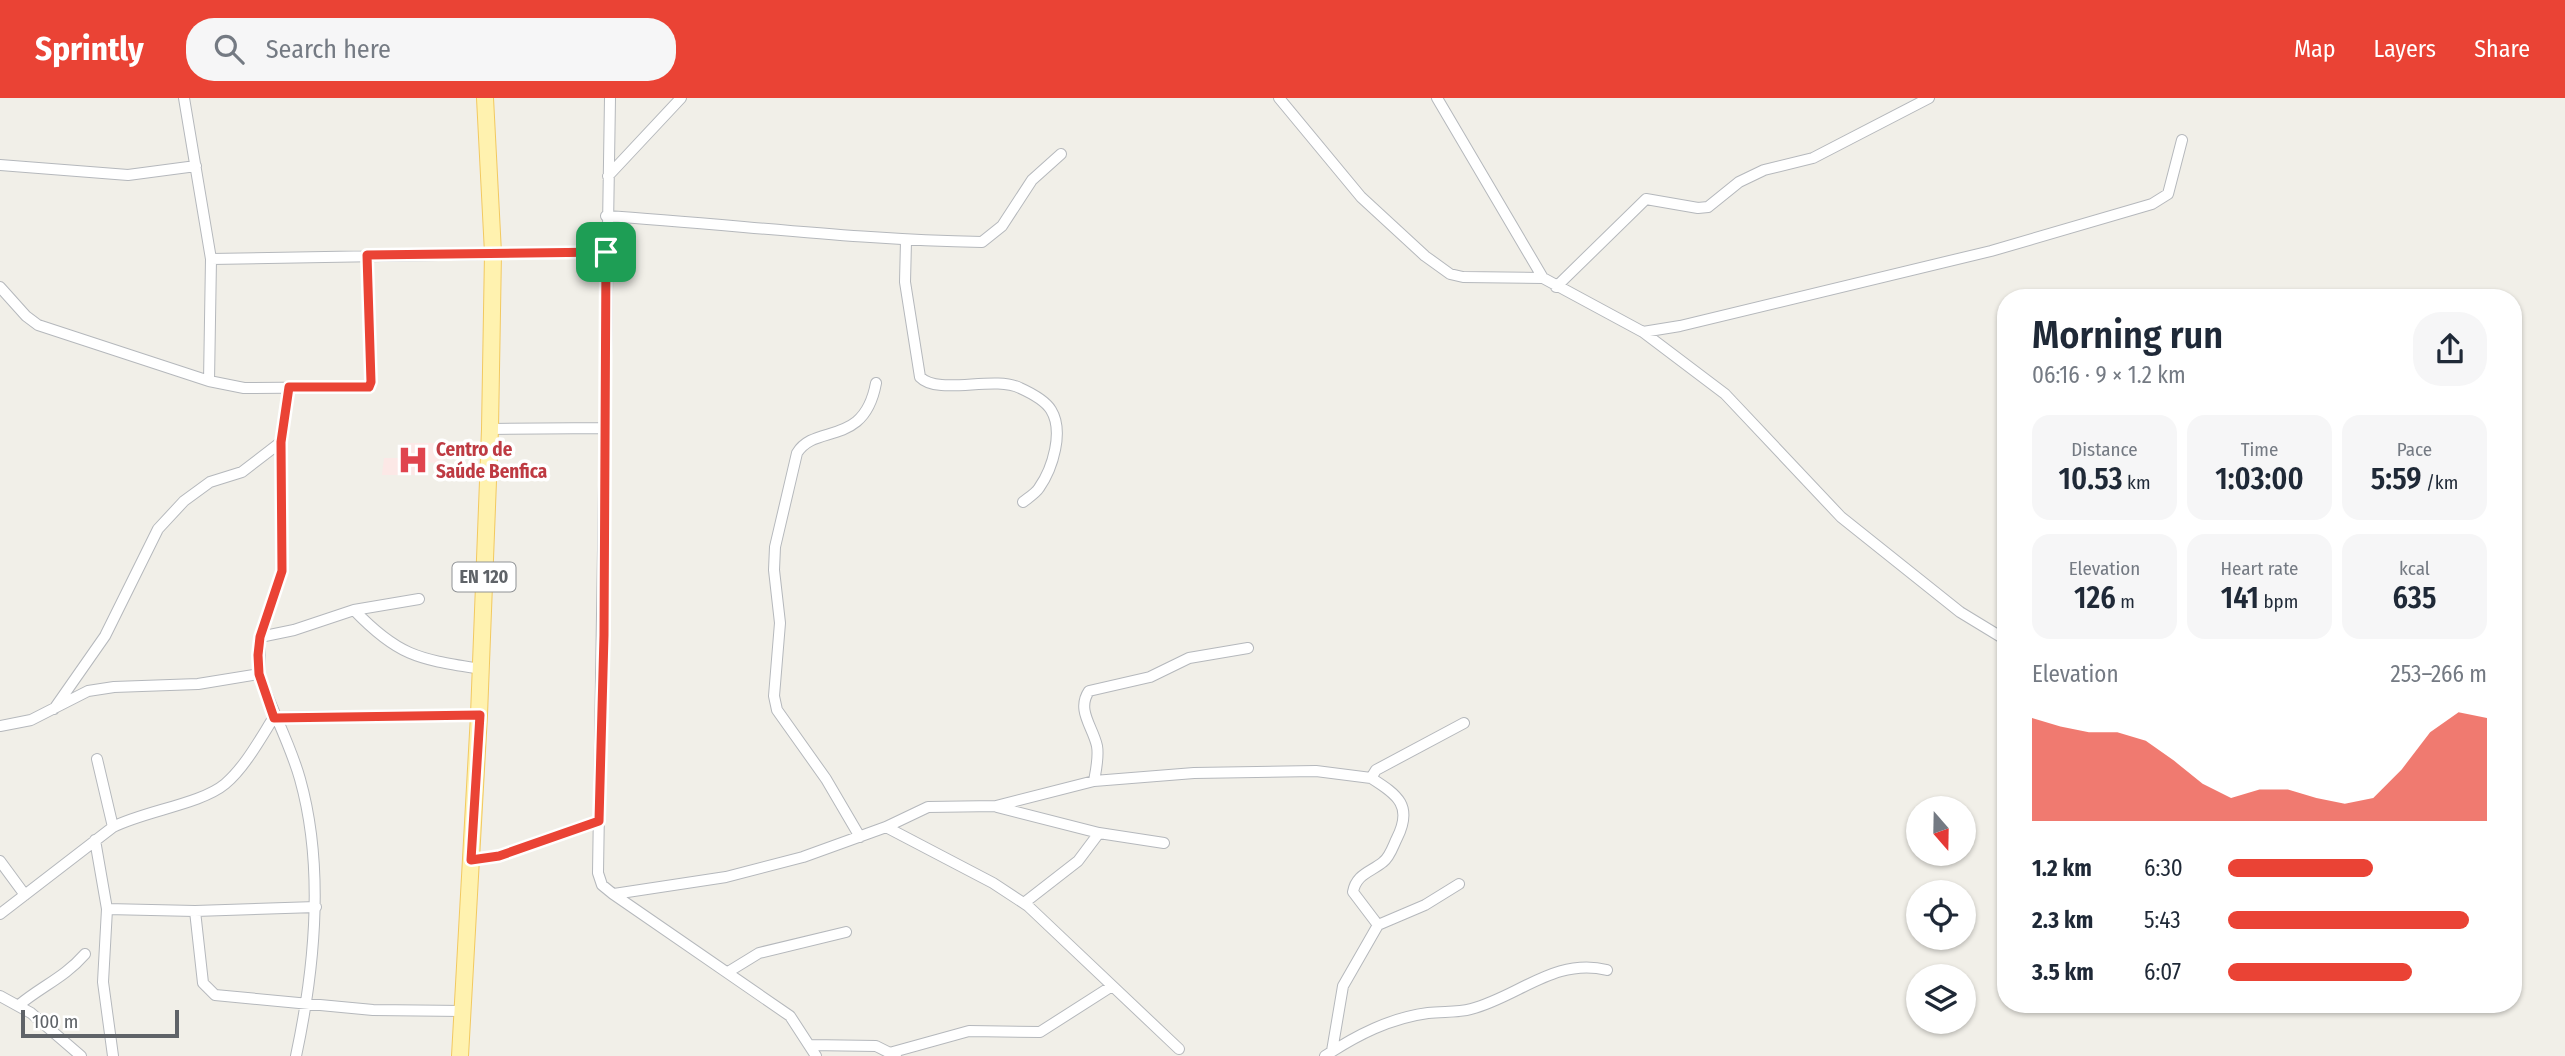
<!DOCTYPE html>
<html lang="en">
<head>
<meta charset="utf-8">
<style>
	:root { --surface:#fff; --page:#f6f6f7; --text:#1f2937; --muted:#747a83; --accent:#ea4335 }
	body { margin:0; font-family:"Fira Sans Condensed",sans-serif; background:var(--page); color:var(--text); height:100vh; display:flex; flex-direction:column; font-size:26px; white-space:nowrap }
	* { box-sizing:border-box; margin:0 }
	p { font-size:23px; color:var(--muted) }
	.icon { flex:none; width:38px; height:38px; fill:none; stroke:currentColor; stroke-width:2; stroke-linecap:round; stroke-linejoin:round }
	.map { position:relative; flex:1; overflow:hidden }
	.drawer { position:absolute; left:1997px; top:191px; width:525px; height:724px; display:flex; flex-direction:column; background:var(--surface); border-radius:28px; box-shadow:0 2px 5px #0004 }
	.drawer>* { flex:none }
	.needle { width:46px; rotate:160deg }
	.controls { position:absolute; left:1906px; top:698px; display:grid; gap:14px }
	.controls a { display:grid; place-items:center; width:70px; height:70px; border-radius:50%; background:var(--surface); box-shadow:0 2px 5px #0004; font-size:35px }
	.scale { position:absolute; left:21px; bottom:18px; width:158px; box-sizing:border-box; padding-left:7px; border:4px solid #5f6368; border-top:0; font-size:19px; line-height:24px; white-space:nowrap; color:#5f6368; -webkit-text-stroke:5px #fff; paint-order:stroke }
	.pin { position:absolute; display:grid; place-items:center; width:60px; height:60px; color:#fff; margin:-30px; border-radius:14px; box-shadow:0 4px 10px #0006 }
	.round { display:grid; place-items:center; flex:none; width:74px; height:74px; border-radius:28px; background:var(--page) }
	.headline { display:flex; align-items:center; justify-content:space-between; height:119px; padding:0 35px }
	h1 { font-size:38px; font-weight:600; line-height:52px }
	.figures { display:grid; grid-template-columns:repeat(3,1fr); gap:10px; height:119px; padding:7px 35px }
	.figures div { display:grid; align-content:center; border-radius:18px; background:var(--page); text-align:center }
	.figures b { font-size:30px; font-weight:600 }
	.figures small { font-size:19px; font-weight:400 }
	.figures p { font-size:19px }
	.chart { height:196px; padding:14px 35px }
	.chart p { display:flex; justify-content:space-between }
	.chart svg { width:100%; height:126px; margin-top:7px; fill:var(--accent); opacity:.7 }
	ul { padding:0 35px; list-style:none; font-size:23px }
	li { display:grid; grid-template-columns:112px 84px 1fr; align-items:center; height:52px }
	li i { height:18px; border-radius:9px; background:var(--accent) }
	header { display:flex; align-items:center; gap:42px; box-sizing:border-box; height:98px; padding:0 35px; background:var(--accent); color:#fff }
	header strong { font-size:33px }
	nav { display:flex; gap:38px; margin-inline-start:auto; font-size:24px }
	.search { width:490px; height:63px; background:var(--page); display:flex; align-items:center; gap:18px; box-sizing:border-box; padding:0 24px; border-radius:28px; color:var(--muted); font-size:26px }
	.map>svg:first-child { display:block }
</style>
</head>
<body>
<header>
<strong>Sprintly</strong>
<div class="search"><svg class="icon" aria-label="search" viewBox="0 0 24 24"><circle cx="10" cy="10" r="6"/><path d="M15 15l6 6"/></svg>Search here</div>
<nav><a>Map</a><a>Layers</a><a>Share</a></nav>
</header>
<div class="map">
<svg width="2565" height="958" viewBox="0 0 2565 958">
	<rect width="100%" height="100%" fill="#f1efe8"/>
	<path fill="#fce8e6" d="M405,345H443L442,365L416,364V377H382L384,360H402Z"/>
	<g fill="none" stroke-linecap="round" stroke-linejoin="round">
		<defs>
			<path id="street" d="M184,0L211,161L209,283L244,290L369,289L371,284L367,157
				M610,0L598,775L602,787L613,796L790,918L816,958
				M1279,0L1361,99L1425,158L1450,176L1463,179L1543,180
				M1437,0L1543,180L1643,234L1680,228L1991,153L2152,106L2168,96L2182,42
				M0,67L128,77L196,68
				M608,78L681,0
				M606,118C732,126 856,142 982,144L1002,128L1032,82L1061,56
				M906,143L905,184L920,279C938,298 994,277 1020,290C1031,295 1045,302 1051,312C1064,333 1053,370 1039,390C1036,395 1028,400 1023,404
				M211,161L606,154
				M0,189L26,218L38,227L209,283
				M1556,189L1646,101L1698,110L1708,109L1739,84L1764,72L1813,60L1929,0
				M1643,234L1725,296L1841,419L1960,514L2006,542
				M289,289L281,344L282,473L260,539L259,576C271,611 290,645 300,681C325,770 315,869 296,958
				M490,331L606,330
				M354,512C399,559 419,561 481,571
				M260,539L294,532L354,512L419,501
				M54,611L105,538L158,431L184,403L210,384L242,374L281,344
				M0,628L31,622L88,593L114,589L198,586L259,576
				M97,661L113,729
				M1371,680C1398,697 1413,708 1397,740C1393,748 1390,759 1383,764C1371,774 1356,776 1353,794L1378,827
				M1094,683C1096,672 1099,659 1097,648C1093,629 1076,612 1089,593L1150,579L1189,560L1248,550
				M997,709L1099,735L1164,745
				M886,729L993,785L1028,808L1179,951
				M860,739L826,681L777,612L774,598L780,525L774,472L775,449L797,355C815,325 864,350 876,285
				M95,742L107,811L103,884L113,958
				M471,762L499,758L599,723
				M0,763L25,797
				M614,796L726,779L803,759L886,729L928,709L996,708L1094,683L1194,675L1316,673L1371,680L1376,672L1464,625
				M1024,805L1078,763L1099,735
				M107,811L195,813L316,809
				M195,813L203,885L215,897L373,912L463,913
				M0,816L113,729C144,713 201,706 225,686C245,669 260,641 274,619L479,617
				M728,874L759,855L846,834
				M0,898L31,915L81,958
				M19,907C42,888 65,879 85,856
				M810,947L876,948L896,958
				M1332,953L1343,888L1378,827L1425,807L1459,786
				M893,954L969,933L1040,934L1112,888
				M1325,958C1357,937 1390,920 1428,915C1442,913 1457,915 1471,911C1518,899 1555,859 1607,872"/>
			<path id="primary" d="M460,958L479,617L490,331L493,155L485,0"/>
		</defs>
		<use href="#street" stroke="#b5b8bc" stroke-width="12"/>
		<use href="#primary" stroke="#f2c960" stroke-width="18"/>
		<use href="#street" stroke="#fff" stroke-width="10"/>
		<use href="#primary" stroke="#fff2af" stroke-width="16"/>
	</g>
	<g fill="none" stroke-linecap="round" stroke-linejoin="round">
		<defs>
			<path id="route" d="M606,154L604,537L599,723L499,758L471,762L480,617L274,620L259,576L258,557L260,539L282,473L281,344L289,289H369L371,284L367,157Z"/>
		</defs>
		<use href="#route" stroke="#fff" stroke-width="14"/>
		<use href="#route" stroke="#ea4335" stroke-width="9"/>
	</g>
	<defs>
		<symbol id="hospital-bare" viewBox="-9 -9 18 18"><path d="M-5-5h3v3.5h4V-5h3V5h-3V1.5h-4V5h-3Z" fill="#e0444e" stroke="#fff" stroke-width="2.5" paint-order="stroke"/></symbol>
	</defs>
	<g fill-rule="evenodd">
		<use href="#hospital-bare" x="391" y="340" width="44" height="44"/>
	</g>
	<g text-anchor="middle" stroke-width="7" stroke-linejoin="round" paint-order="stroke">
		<rect fill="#fff" stroke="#8f9295" stroke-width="2" x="452.5" y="464.5" width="63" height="29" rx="5"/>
		<g font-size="18" font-weight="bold" fill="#5f6368">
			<text x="484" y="485">EN 120</text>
		</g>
		<g font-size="19" font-weight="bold" fill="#be3a42" stroke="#fff" text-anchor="start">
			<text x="436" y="358">Centro de<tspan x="436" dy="22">Saúde Benfica</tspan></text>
		</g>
	</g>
</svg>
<div class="controls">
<a><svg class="needle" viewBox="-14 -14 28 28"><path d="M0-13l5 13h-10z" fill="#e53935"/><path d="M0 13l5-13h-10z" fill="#747a83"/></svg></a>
<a><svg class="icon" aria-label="locate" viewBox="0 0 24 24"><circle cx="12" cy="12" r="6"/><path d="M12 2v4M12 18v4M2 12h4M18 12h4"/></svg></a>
<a><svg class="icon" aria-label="layers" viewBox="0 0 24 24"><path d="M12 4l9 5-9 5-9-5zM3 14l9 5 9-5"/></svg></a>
</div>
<div class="scale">100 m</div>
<div class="pin" style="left:606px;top:154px;background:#1e9e55"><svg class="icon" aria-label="arrive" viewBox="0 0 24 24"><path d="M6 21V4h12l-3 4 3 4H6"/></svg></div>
<section class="drawer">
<div class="headline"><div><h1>Morning run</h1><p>06:16 · 9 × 1.2 km</p></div><a class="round"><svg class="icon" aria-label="share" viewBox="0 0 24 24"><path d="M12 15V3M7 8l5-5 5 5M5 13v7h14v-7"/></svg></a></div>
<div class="figures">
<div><p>Distance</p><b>10.53<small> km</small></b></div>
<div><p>Time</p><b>1:03:00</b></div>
<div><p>Pace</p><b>5:59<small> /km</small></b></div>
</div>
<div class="figures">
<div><p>Elevation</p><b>126<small> m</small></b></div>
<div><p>Heart rate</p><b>141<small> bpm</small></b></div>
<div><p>kcal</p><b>635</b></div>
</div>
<div class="chart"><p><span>Elevation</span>253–266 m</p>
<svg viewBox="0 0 160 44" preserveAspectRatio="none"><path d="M0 44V8L10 11L20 13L30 13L40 16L50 23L60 31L70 36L80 33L90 33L100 36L110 38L120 36L130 26L140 13L150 6L160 8V44z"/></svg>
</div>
<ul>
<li><b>1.2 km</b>6:30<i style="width:56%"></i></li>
<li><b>2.3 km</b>5:43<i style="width:93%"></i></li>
<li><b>3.5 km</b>6:07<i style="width:71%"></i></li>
</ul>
</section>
</div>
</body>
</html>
